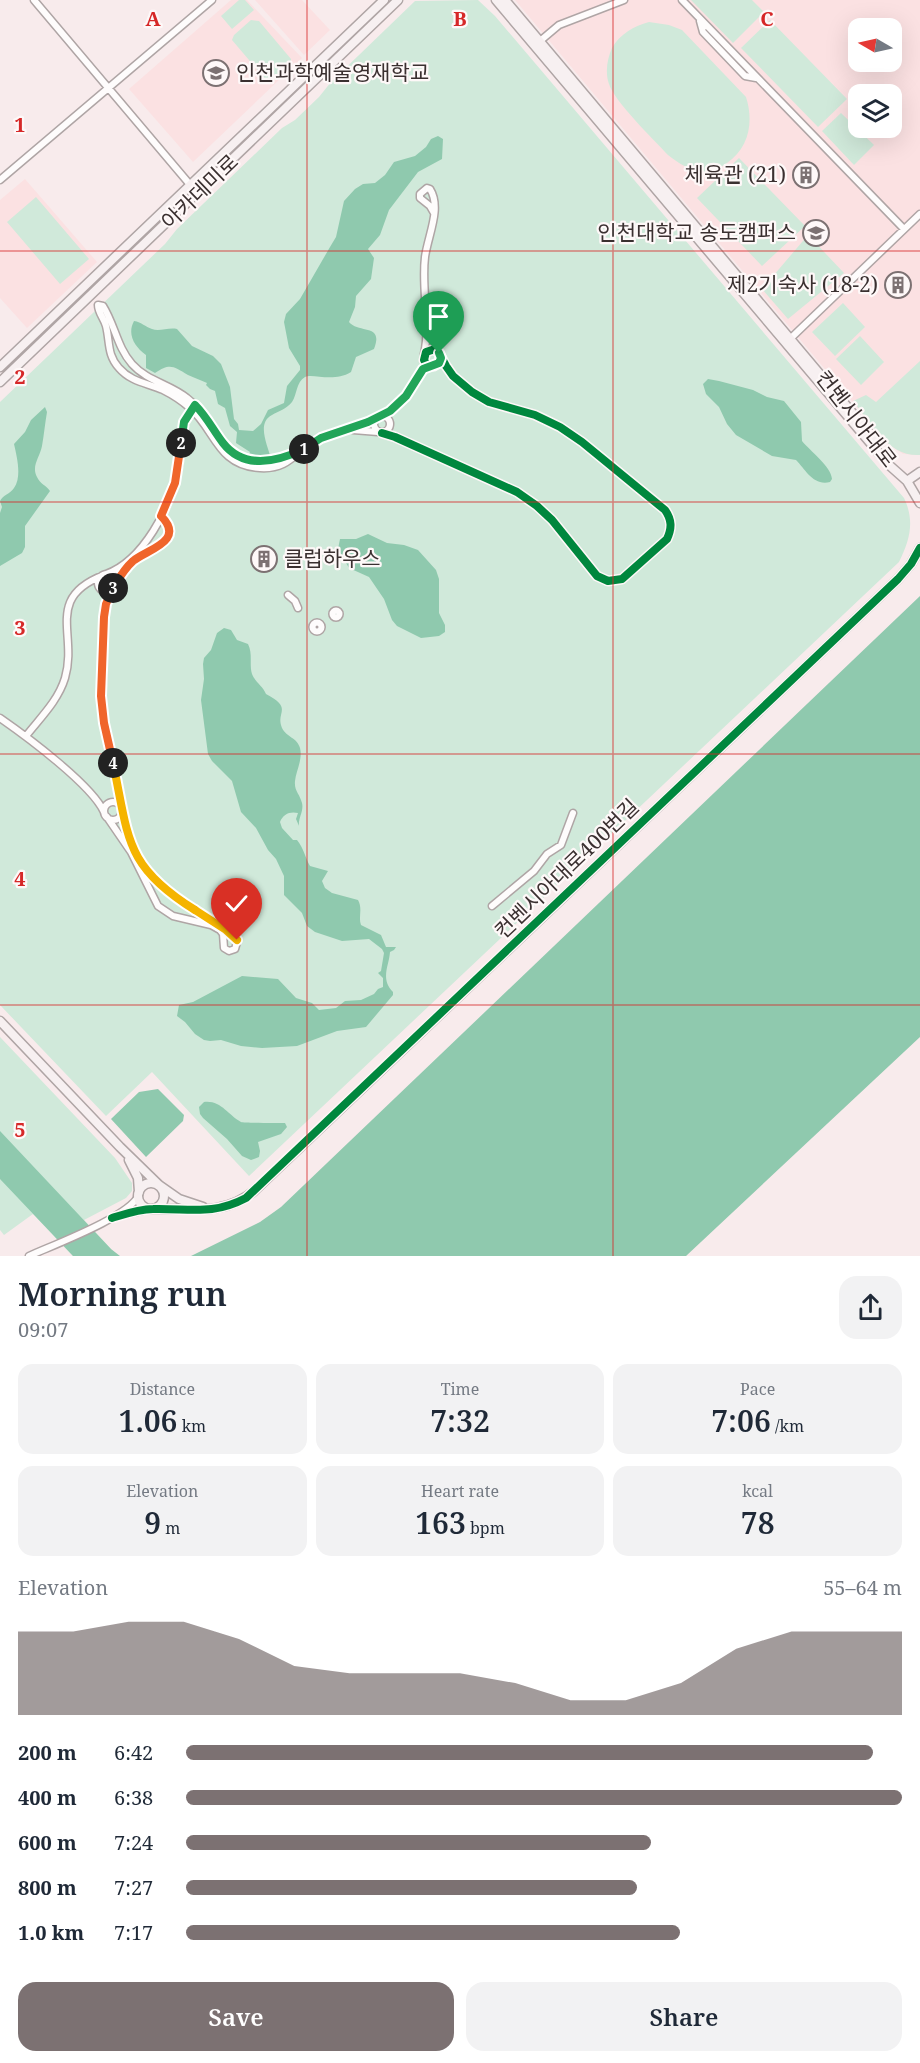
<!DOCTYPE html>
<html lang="en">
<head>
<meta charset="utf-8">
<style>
	:root { --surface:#fff; --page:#f2f2f3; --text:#1f2937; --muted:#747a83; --accent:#7c7172 }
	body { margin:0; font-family:"Noto Serif","Noto Sans KR",serif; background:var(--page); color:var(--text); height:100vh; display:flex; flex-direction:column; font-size:22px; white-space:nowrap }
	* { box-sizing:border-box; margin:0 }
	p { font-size:20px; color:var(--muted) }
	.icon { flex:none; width:33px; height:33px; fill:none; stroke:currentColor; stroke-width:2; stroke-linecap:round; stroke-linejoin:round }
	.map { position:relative; height:1256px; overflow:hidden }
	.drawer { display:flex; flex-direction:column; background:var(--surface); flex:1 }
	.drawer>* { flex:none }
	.needle { width:39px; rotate:279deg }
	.controls { position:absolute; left:848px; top:18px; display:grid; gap:12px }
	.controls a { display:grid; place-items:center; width:54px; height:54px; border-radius:12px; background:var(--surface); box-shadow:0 6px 24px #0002; font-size:30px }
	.pin { position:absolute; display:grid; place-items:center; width:51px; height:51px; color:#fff; margin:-62px -26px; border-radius:50% 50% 50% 0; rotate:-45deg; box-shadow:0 0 6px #0007 }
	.pin .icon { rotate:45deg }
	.km { position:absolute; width:30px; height:30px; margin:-15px; border-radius:50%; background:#222; color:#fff; font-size:16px; line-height:30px; text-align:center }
	.round { display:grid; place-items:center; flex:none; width:63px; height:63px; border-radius:18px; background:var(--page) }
	.summary { display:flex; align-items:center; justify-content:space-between; height:102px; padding:0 18px }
	h1 { font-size:33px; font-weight:600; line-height:45px }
	.metrics { display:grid; grid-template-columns:repeat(3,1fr); gap:9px; height:102px; padding:6px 18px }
	.metrics div { display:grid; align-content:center; border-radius:15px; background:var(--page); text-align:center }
	.metrics b { font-size:30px; font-weight:600 }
	.metrics small { font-size:16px; font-weight:400 }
	.metrics p { font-size:16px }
	.chart { height:168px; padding:12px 18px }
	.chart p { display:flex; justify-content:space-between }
	.chart svg { width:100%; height:108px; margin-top:6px; fill:var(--accent); opacity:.7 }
	.action { display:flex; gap:12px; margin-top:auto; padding:12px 18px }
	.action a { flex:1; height:69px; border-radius:18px; background:var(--accent); color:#fff; font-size:24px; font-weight:600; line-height:69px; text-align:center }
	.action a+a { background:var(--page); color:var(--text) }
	ul { padding:0 18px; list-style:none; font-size:20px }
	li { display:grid; grid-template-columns:96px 72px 1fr; align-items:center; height:45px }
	li i { height:15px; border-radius:8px; background:var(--accent) }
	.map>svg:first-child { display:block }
</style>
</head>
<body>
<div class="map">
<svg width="920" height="1256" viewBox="0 0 920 1256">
	<rect width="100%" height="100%" fill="#f8ebec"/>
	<path fill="#fbe1e2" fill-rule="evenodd" d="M231,0H247L302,58L193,162L129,89Z
		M255,0H302L330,30L304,55Z
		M515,0H920V455L903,454L887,443ZM858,28H891V62H858ZM858,94H891V128H858Z
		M25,179L97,262L27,328L0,298V200Z"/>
	<path fill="#d0e9da" d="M239,0H245L254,10L232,29L221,16Z
		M478,0L495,16L904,498C915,521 910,540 899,562L249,1176L152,1072L106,1116L0,1005V402L165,244L177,229L282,128L295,120L319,97L331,82L415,1Z
		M691,0H752L764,12L733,43Z
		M251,20L259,21L291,59V65L272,81L266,80L232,40L234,35Z
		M770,20L847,99L818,127L741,48Z
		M649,22L669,25L682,30L746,97C754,122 749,148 727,163C720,168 714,172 705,172C692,172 678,163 668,155C654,140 614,101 609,84C605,73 607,59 612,48C620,34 634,26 649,22Z
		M841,113L874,145L854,165L822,131Z
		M739,158L805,226L762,266L697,198Z
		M36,197L89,259L60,284L7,222Z
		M808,235L844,273L788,319L762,289Z
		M843,303L865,327L835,356L812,332Z
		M860,336L884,362L861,385L836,359Z
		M920,361V455C888,457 871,423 853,401L866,395L876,402Z
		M0,1037L115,1158L132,1183V1191L126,1198L84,1220L111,1249L73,1256L33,1214L4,1235L0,1230Z"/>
	<path fill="#8fc9ae" d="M438,136L443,139L442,159L418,172L389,210L380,235L368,249L374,258L371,279L356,296L355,307L349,322C359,334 384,323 374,349L356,357L351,372C333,383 313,373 305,377C296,382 297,395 292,402C286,409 279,411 272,415C256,423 268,446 271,459L248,457L250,452L236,443L237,432L230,426L225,408L218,404L215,391L210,389L206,385L207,383C201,380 194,378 188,375C173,366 170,363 155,373L146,368V355C134,346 127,334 134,321C142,322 145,327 152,329C159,332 169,327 177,329L192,346L213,356L221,364L230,387L234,419L238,424L239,430L253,431L261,424L268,410L284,403L287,386L300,370V366L289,348L284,322L286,314L300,299L330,247L336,237L344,201L355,189L363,184L375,183L385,175L394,162L415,156L426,147L431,139Z
		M708,379L719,381L753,390L767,397L784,401L801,422L802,441C810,451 831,466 832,479L830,482C813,486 806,470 796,460L772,456L736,435L727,424L719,407L706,394L703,384Z
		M45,407L47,412C45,423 44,435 42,446C40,457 31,466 37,477C40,484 46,485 50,491L25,526V547L22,553L0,566V513L2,507L0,501C3,495 10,494 14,488C22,477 17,457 14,444L25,432L31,420Z
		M368,534L387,543L404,545L418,550L436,570L439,579V613L445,625V632L439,636L421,638L397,626L392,620L384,599L369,577L349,568L338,549L340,539H356Z
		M920,596V1037L686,1256H191L260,1222L281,1207Z
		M224,628L231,630L237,640L248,644C253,654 249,664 252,674C255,682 263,686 266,694C294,709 275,711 282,728C287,738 297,737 300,748C303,759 296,771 295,781C294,791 300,794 302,803C304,811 298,818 299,826L296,819L298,813C290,811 283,814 280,822L282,828L293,840H297C304,849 305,857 310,866L328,871L322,881L325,888L332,893L358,900C363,909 358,917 361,925L381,935L386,947H396L394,950L390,952C389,966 380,979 393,992V995L366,1027L337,1031L297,1046L262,1048L241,1046L221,1040L210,1041L204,1040L195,1034L185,1022L177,1016L179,1005L193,1002L242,976L278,979L296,998L312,1003L319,1010L336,1008L345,1001L361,1000L374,994L378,989L383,987V978L378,973L381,971L384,953L382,949L369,939L342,941L315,932L307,926L302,913L284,895V876L276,859L268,850L256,828L241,812L232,781L212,761L208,754L201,700L204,679L203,664L204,658L211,650L217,633Z
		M158,1089L184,1115L183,1121L146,1157L111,1119L139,1092Z
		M204,1102C221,1100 228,1115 241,1122C244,1123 279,1123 285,1123L287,1127L281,1134L258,1142L260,1151L259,1157L251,1160L242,1156L227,1139L203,1118L200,1114L199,1107Z
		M0,1131L111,1249L120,1256H73L0,1179Z"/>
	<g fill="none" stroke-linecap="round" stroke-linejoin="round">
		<defs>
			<path id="street" d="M34,0L192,187
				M682,0L904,229
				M700,21L703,32L745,76L756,78
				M540,41L559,25L624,0
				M0,180L212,0
				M98,305C98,313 104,318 106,326C110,342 107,355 119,368C131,382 147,383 163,390C173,395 182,401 190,408C215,429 217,466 260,468C290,470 296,450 319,438C337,430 357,427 376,419
				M98,305L103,306C115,325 117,347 132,364C147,381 170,384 187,398C203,410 210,426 221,441C240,466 272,464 297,452
				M428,330L437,350
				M791,338L920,214
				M424,354C431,322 421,290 425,257C428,235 442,208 430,189L427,188L420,194V198L430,206L434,213
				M374 424a8 8 0 1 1 16 0a8 8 0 1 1-16 0Z
				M381,416C390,411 398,405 405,397C413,387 417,371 430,366
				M353,430L378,432
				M382,433L395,437L517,492L537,506L552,520L597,576L608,581L622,579L667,539C672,528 672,520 665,510L582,442L560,427L535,415L489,402L472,392L453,376L446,366L439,353L435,349L426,352L424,360L427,365L434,366L440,361V355
				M106,574C143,561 171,507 178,470C183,448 179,426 193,408
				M98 583a9 9 0 1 1 18 0a9 9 0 1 1-18 0Z
				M115,585L131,563L167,540L169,528L161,516
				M288,595L295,601L298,608
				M332.5 614a3.5 3.5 0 1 1 7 0a3.5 3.5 0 1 1-7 0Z
				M312.5 627a4.5 4.5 0 1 1 9 0a4.5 4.5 0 1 1-9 0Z
				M0,718C26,736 92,785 104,812
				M26,736C40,718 58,701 65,678C78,634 44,598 104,575
				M104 811a9 9 0 1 1 18 0a9 9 0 1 1-18 0Z
				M107,817L131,852L158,906L173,916L211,925L220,930L223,934L224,948L229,951L235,949L237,942L233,934L166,890L144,867L130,842L124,823L102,709L104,617L106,604L114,588
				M492,906L534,871L547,854L561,845L573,813
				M121,1215L151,1209
				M29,1256C53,1245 129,1217 139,1195"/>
			<path id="secondary" d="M496,0L889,465L907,481L920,503
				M505,0L876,441
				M0,367L384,0
				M0,382L398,0
				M907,481L920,472
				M0,1021L120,1147L159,1185L179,1199L203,1207
				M129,1160L138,1178L139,1192
				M138 1196a13 13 0 1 1 26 0a13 13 0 1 1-26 0Z
				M151,1209C187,1208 224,1217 254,1191L898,579L911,564L920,548"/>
		</defs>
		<use href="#street" stroke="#afa5a5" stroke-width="9"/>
		<use href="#secondary" stroke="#afa5a5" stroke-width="11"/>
		<use href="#street" stroke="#fefcfc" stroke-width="6"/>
		<use href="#secondary" stroke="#f7f0f1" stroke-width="8"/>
		<defs>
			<path id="cycleway" d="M382,433L395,437L517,492L537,506L552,520L597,576L608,581L622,579L667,539C672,528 672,520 665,510L582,442L560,427L535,415L489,402L472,392L453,376L446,366L439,353L435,349L426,352L424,360L427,365L434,366L440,361V355
				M112,1218C125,1214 139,1209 153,1209C189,1208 212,1216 246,1198L898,579L911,564L920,548"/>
		</defs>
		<use href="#cycleway" stroke="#fef8f8" stroke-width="11"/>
		<use href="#cycleway" stroke="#00873e" stroke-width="8"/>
	</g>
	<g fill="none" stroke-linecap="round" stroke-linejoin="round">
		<defs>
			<path id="split-1" d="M304,449L321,438L368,422L390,411L406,396L423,369L439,363L441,358L439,353"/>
			<path id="split-2" d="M181,443L184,422L195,405C207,417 213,430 223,443C244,470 277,462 304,449"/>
			<path id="split-3" d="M113,588C119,578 124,569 133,561C148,549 186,541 161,516L175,483L181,443"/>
			<path id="split-4" d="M113,763L104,723L101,696L104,617L106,604L113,588"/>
			<path id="split-5" d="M113,763C129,838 124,866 195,910"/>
			<path id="split-6" d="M195,910L226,930L237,940"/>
		</defs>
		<use href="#split-1" stroke="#fff" stroke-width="12"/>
		<use href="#split-2" stroke="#fff" stroke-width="12"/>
		<use href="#split-3" stroke="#fff" stroke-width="12"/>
		<use href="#split-4" stroke="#fff" stroke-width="12"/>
		<use href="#split-5" stroke="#fff" stroke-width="12"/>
		<use href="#split-6" stroke="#fff" stroke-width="12"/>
		<use href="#split-1" stroke="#22a559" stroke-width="8"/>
		<use href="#split-2" stroke="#22a559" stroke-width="8"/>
		<use href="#split-3" stroke="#f0652b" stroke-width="8"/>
		<use href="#split-4" stroke="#f0652b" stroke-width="8"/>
		<use href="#split-5" stroke="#f5b400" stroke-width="8"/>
		<use href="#split-6" stroke="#f5b400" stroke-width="8"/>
	</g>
	<path fill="none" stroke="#d62828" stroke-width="1.5" stroke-opacity="0.55" d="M307,0V1256M613,0V1256M0,251H920M0,502H920M0,754H920M0,1005H920"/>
	<defs>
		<symbol id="school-ring" viewBox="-11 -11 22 22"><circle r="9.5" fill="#fef8f8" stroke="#7c7172" stroke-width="1.5"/><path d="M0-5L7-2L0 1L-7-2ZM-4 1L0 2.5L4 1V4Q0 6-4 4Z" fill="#7c7172"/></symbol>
		<symbol id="building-ring" viewBox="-11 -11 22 22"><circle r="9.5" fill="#fef8f8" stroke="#7c7172" stroke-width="1.5"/><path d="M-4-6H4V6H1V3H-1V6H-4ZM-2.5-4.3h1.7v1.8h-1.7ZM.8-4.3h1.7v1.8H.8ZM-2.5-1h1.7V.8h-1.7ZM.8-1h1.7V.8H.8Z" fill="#7c7172"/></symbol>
		<symbol id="university-ring" viewBox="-11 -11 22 22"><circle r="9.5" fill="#fef8f8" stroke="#7c7172" stroke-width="1.5"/><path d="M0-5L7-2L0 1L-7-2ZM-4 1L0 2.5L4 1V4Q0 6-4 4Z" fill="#7c7172"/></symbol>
	</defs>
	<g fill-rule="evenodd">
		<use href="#school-ring" x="201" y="58" width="30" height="30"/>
		<use href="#building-ring" x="791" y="160" width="30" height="30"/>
		<use href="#university-ring" x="801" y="218" width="30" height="30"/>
		<use href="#building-ring" x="883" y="270" width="30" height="30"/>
		<use href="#building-ring" x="249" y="544" width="30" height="30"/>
	</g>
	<g text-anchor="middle" stroke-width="4.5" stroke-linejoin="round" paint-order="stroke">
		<g font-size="21" fill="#3a3030" stroke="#fef8f8" text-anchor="end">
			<text x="236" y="80" text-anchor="start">인천과학예술영재학교</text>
			<text x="786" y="182">체육관 (21)</text>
			<text x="796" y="240">인천대학교 송도캠퍼스</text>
			<text x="878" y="292">제2기숙사 (18-2)</text>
			<text x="284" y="566" text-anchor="start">클럽하우스</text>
		</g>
		<g font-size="21" fill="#3a3030" stroke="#fef8f8">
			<text transform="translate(200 192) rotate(-44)" y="7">아카데미로</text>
			<text transform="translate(856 419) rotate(52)" y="7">컨벤시아대로</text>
			<text transform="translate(567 869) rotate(-44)" y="7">컨벤시아대로400번길</text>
		</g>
	</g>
	<g font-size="20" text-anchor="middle" font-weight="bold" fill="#d62828" stroke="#fef8f8" stroke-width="4.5" stroke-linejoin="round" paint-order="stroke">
		<text x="153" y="26">A</text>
		<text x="460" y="26">B</text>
		<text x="767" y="26">C</text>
		<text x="20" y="132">1</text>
		<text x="20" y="384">2</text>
		<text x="20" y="635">3</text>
		<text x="20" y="886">4</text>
		<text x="20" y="1137">5</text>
	</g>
</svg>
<div class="controls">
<a><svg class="needle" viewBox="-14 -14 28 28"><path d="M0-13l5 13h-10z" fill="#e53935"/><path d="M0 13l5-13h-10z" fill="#747a83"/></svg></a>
<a><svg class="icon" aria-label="layers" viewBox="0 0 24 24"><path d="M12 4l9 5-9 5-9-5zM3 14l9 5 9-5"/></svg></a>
</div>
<div class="pin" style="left:439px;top:353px;background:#1e9e55"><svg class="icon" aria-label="arrive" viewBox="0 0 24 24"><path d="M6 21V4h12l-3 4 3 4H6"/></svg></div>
<div class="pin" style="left:237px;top:940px;background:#d93025"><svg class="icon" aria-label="check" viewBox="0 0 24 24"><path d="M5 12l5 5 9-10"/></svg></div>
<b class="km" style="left:304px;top:449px">1</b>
<b class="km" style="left:181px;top:443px">2</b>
<b class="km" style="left:113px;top:588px">3</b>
<b class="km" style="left:113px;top:763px">4</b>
</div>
<section class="drawer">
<div class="summary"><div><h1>Morning run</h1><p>09:07</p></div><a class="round"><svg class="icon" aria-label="share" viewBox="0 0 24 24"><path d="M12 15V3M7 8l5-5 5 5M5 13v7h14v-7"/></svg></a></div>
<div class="metrics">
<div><p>Distance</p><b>1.06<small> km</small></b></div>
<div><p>Time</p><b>7:32</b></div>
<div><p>Pace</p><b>7:06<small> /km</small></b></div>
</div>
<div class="metrics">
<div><p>Elevation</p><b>9<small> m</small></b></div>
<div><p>Heart rate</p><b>163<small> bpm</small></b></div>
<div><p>kcal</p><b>78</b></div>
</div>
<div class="chart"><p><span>Elevation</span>55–64 m</p>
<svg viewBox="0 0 160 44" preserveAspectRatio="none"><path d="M0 44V10L10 10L20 6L30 6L40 13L50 24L60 27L70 27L80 27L90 31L100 38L110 38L120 31L130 17L140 10L150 10L160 10V44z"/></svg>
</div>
<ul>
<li><b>200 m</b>6:42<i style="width:96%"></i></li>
<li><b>400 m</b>6:38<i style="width:100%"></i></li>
<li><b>600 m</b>7:24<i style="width:65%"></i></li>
<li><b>800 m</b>7:27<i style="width:63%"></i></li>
<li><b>1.0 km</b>7:17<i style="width:69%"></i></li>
</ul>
<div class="action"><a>Save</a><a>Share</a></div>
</section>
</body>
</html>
